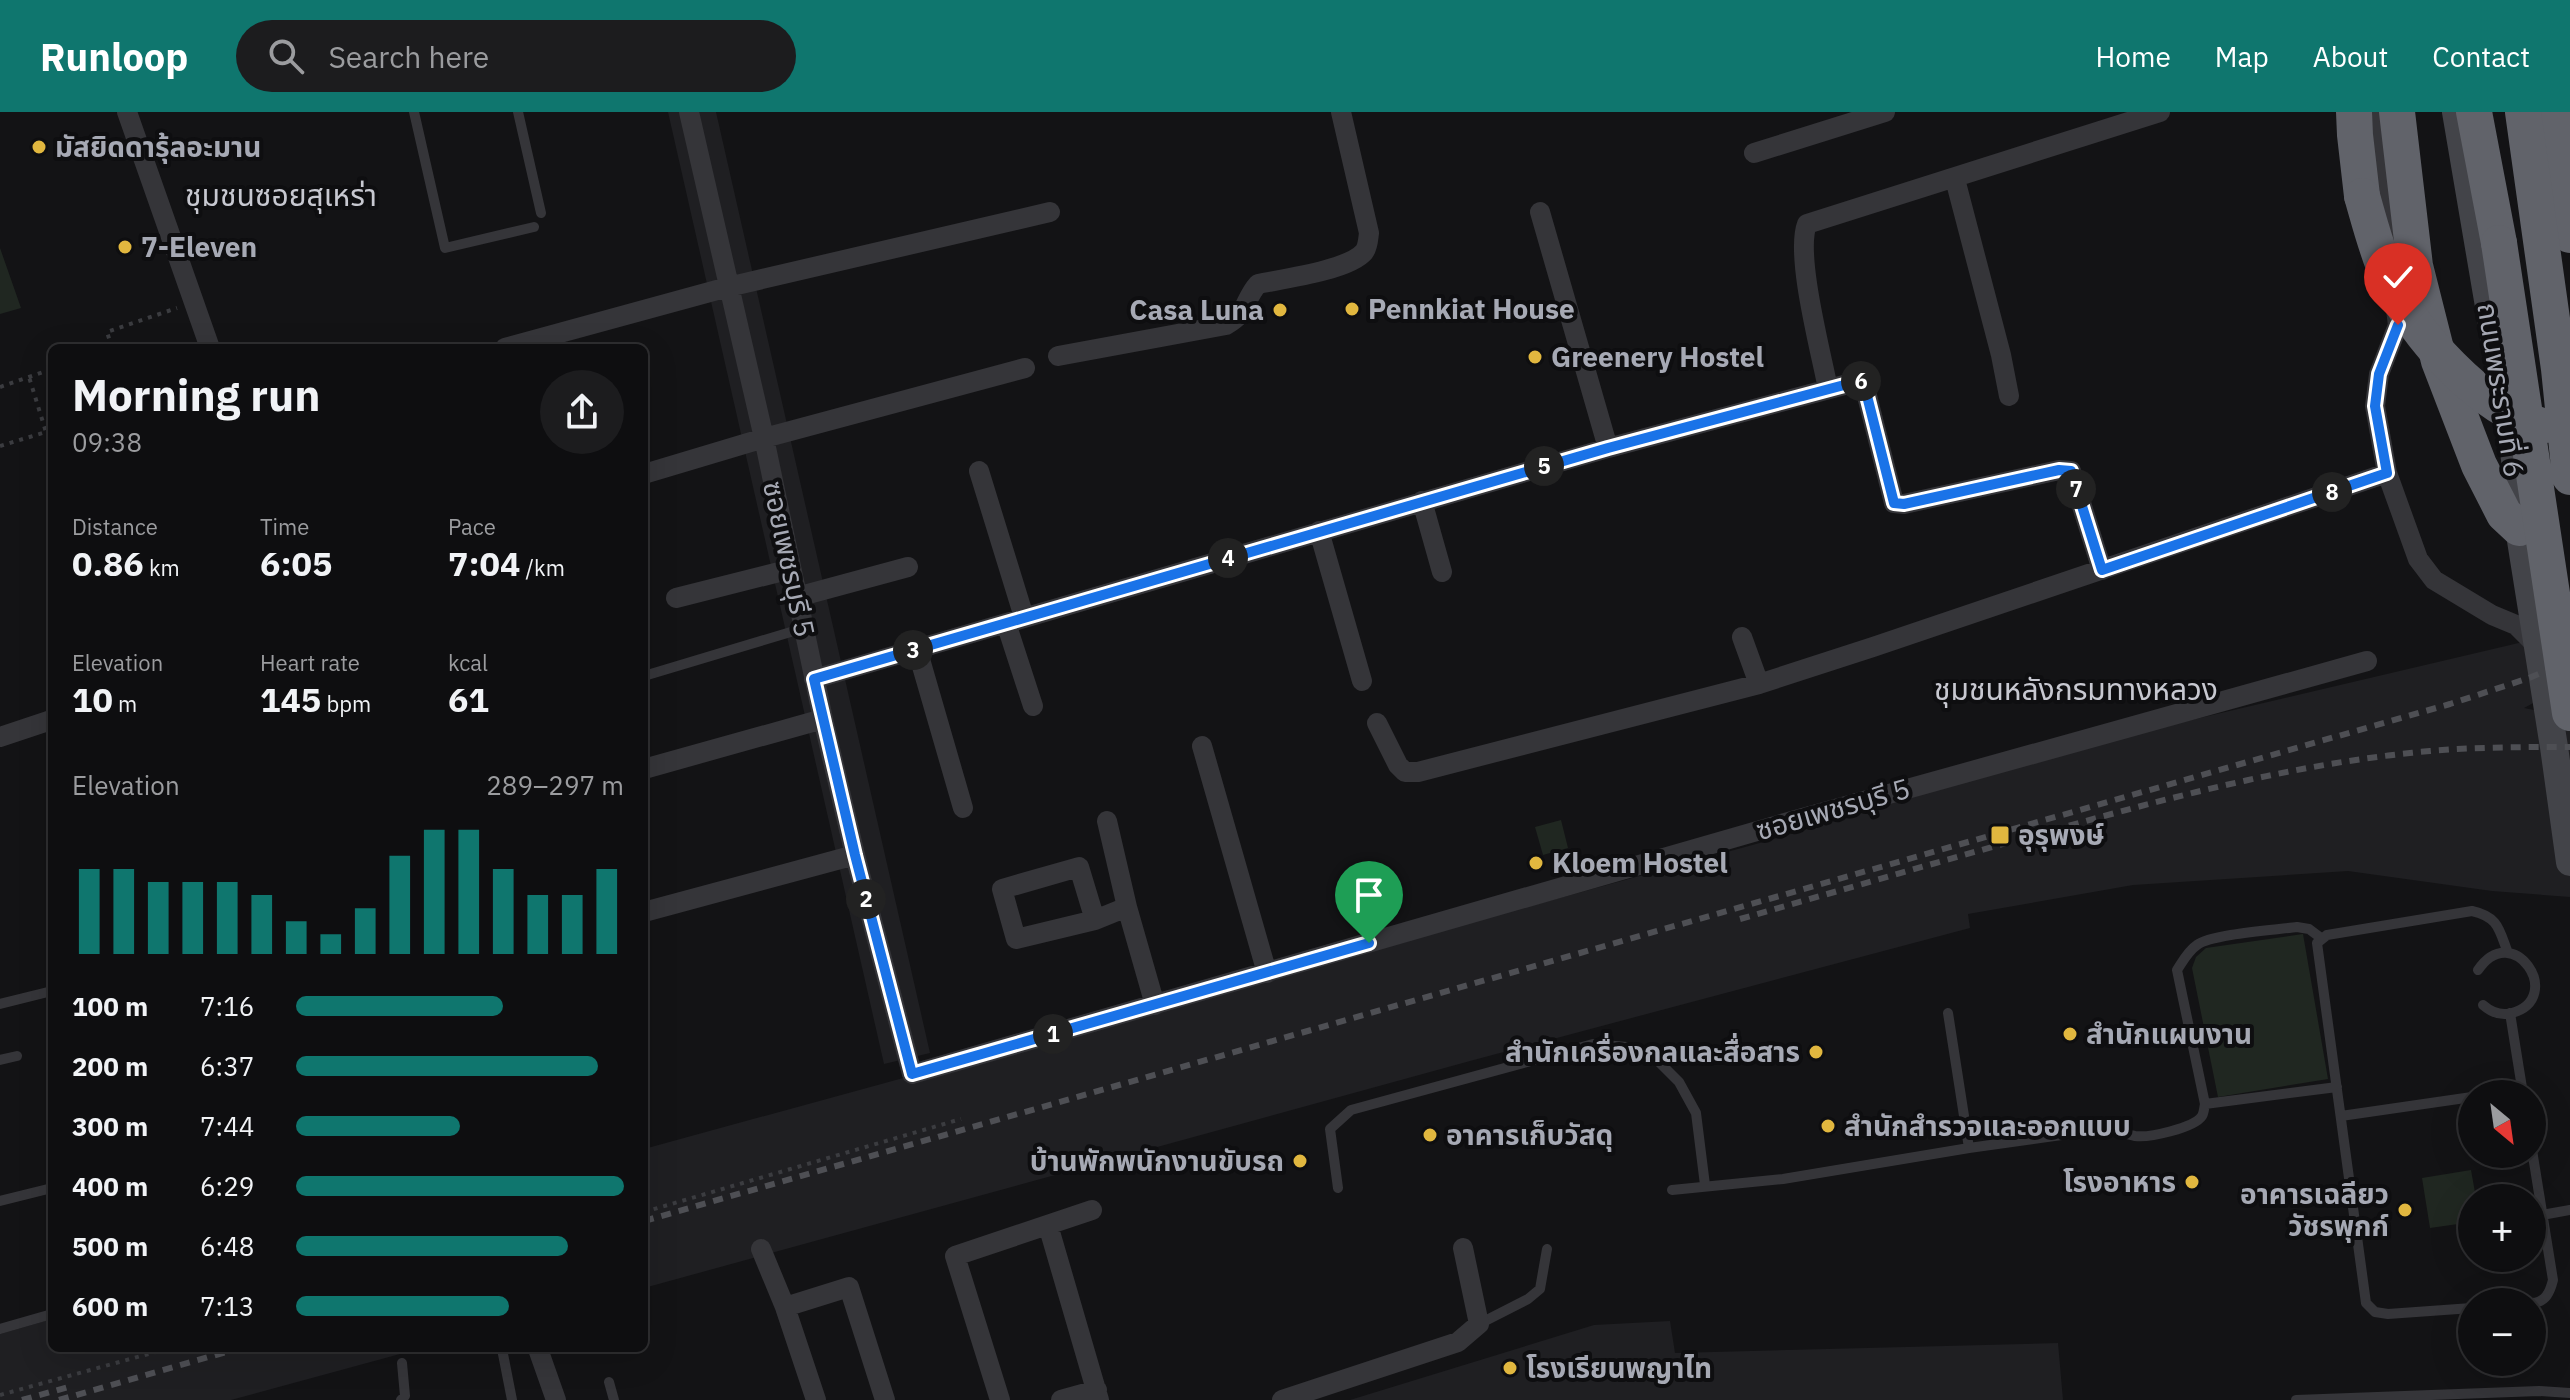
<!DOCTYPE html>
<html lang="en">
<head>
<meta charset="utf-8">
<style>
	:root { --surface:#0e0e10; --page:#1c1c1e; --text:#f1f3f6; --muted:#9b9c9f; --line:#2e2e30; --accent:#0f766e }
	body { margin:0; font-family:"IBM Plex Sans","Noto Sans Thai",sans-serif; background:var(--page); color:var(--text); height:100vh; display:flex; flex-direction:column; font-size:30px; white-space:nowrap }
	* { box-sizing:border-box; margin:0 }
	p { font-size:26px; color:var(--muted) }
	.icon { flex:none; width:44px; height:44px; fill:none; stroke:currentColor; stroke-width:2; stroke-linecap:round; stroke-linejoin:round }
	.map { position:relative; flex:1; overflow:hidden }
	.sheet { position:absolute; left:48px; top:232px; width:600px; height:1008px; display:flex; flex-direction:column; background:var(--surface); border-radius:12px; box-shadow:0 8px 32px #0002,0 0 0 2px var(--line) }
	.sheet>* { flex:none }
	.needle { width:52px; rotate:151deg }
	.fabs { position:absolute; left:2458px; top:968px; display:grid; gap:16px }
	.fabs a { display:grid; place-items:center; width:88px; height:88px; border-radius:50%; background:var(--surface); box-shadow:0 8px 32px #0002,0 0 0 2px var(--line); font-size:40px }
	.pin { position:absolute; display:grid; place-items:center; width:68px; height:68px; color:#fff; margin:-82px -34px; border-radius:50% 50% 50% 0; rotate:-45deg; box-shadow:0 0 8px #0007 }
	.pin .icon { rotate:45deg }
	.km { position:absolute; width:40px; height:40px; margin:-20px; border-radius:50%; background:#222; color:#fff; font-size:22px; line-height:40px; text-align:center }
	.round { display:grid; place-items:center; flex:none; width:84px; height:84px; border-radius:42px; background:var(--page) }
	.head { display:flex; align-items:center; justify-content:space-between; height:136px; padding:0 24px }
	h1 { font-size:44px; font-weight:700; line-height:60px }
	.metrics { display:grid; grid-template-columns:repeat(3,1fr); gap:12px; height:136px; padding:8px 24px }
	.metrics div { display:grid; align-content:center }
	.metrics b { font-size:34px; font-weight:700 }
	.metrics small { font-size:22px; font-weight:400 }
	.metrics p { font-size:22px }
	.chart { height:224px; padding:16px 24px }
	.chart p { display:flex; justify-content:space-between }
	.chart svg { width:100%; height:144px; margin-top:8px; stroke:var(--accent); stroke-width:6 }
	ul { padding:0 24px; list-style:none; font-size:26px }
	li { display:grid; grid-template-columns:128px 96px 1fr; align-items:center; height:60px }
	li i { height:20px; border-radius:10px; background:var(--accent) }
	header { display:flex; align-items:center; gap:48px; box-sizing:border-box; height:112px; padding:0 40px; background:var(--accent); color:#fff }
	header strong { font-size:38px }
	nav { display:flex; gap:44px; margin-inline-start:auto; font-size:28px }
	.search { width:560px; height:72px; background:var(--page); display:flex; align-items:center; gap:20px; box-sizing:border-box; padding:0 28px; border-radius:44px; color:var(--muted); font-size:30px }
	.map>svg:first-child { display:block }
</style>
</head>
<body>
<header>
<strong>Runloop</strong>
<div class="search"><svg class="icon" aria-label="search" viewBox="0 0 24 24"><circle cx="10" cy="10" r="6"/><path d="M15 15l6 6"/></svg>Search here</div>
<nav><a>Home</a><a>Map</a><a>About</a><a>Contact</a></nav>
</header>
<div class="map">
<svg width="2570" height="1288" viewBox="0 0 2570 1288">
	<rect width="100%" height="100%" fill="#131315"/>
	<path fill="#1f1f22" d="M668,0H716L930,941L884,952Z
		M2570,519V571L2524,596L2570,605V785L2492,779L2348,759L2133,773L1968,802L1970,816L1470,949L644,1176V1037L1767,729L1973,667L2170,613Z
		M52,1207V1236H422L231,1288H0V1222Z
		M1670,1209L1675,1241L2058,1231L2063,1288H1350L1594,1213Z"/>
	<path fill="#202721" d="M0,136L21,196L0,202Z
		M1561,708L1568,736L1543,743L1535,715Z
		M2303,822L2328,967L2218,985L2192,856L2196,845L2206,836Z
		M2471,1058L2476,1086H2472V1110L2430,1116L2422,1066Z"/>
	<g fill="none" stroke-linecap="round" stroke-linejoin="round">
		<path stroke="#3b3c40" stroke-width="4" stroke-dasharray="4 6" stroke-linecap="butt" d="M112,236L107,220L177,196
			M0,275L52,257
			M0,334L46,320L29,265
			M644,1100L961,1007
			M0,1283L170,1236"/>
		<path stroke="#353539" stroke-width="10" d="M414,0L445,136L534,115
			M518,0L541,101
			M644,564L804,516
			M2321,826L2309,817L2297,815C2276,818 2211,822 2197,833C2188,839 2183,849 2177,858L2205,992L2337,975
			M2478,858C2513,806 2566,886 2512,901C2501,904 2491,900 2483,893
			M0,892L52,879
			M1948,901L1969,1036
			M2510,901L2523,982
			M0,948L17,944
			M2491,982L2522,977
			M2341,1004L2472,985
			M2532,1038L2553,1168C2550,1180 2546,1190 2532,1191
			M1338,1076L1330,1017L1351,998L1593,932L1638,936L1657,948L1679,970L1696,1001L1705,1073
			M1672,1078L1783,1067L1969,1036L2104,1017C2115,1018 2124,1022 2135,1024C2149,1026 2194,1016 2202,1004C2204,1001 2204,996 2205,992
			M0,1089L52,1076
			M2542,1103L2570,1098
			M2472,1196L2388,1202L2375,1200L2366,1191L2317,831L2327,823L2472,799C2499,805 2499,818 2508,841
			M1479,1212L1528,1187L1540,1177L1547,1137
			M0,1217L52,1202
			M503,1242L512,1288
			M609,1270L614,1288
			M401,1288L405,1284L402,1251
			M2296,1288L2539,1279L2570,1281"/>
		<path stroke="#353539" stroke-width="20" d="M127,0L210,236
			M689,0L764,326L823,607L855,743L912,962L1778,713L2367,549
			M2374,0L2388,127
			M1754,41L1885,0
			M1955,67L2001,243L2009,284
			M1540,100L1608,336
			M2395,190L2398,213L2379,262L2375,294L2387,361L2418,447L2434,468L2492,503L2516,513L2536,533
			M505,236L728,175L1050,100
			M1058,244L1226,213C1249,200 1243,189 1258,172C1282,167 1349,158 1364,140C1368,135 1368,128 1369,121L1341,0
			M1828,277C1821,240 1795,143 1807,112L2160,0
			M979,359L1024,505
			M644,362L764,326L1025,256
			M1422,389L1442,460
			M1319,419L1362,569
			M797,485L908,455
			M676,486L791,457
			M1006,511L1033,594
			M1742,525L1759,572
			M917,537L963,696
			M814,567L1608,336L1863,268L1894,391L1904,392L2059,358L2071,359L2102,458
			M1377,611L1398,653L1405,660H1418L1759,572L1873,535L2387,361
			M0,625L51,608
			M1202,634L1267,861
			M644,657L823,607
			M1107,709L1127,795
			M644,800L855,743
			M1095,808L1079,755L1002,777L1016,827L1095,808L1127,795L1155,893
			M1048,1113L1099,1288
			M761,1137L785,1195L816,1288
			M785,1195L849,1175L885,1288
			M538,1237L556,1288
			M1000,1288L955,1144L1092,1098
			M1061,1288L1097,1278
			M1282,1288L1458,1230L1479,1212L1463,1136"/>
		<path stroke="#434449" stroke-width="28" d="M2456,0L2515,347L2519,416L2554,635L2570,750"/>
		<path stroke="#61636a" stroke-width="36" d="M2354,0L2355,23L2362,84
			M2397,0L2415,154L2439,249L2479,353L2504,402L2519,416
			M2474,0L2499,131
			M2555,0L2570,123"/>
		<path stroke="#4e4f54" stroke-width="6" stroke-dasharray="10 8" stroke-linecap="butt" d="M1740,807C1849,776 1958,744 2068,714C2186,681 2307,650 2430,639C2477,635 2523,635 2570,635
			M644,1109L2450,592L2529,566L2570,549
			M22,1288L72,1274
			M59,1288L240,1236"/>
		<path stroke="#61636a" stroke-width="36" d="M2523,0L2559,257L2570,365
			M2362,84C2370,112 2377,140 2389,167C2415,224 2479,295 2542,314
			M2499,131L2570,601"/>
	</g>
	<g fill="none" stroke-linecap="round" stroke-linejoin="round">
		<defs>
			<path id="route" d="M1369,831L912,962L855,743L814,567L1608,336L1863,268L1894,391L1904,392L2059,358L2071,359L2102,458L2387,361L2375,294L2379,262L2398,213"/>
		</defs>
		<use href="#route" stroke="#fff" stroke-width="16"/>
		<use href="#route" stroke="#1a73e8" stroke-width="10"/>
	</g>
	<g fill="#e1b73f" stroke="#0e0e10" stroke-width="3">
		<circle cx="39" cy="35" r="8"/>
		<circle cx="125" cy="135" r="8"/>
		<circle cx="1352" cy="197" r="8"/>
		<circle cx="1280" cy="198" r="8"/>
		<circle cx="1535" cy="245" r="8"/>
		<rect x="1990" y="713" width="20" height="20" rx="4"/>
		<circle cx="1536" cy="751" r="8"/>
		<circle cx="2070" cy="922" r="8"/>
		<circle cx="1816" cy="940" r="8"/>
		<circle cx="1828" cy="1014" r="8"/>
		<circle cx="1430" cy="1023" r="8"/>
		<circle cx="1300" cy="1049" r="8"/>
		<circle cx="2192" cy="1070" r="8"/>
		<circle cx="2405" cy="1098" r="8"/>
		<circle cx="1510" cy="1256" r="8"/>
	</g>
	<g text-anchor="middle" stroke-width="8" stroke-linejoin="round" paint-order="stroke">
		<g font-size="28" font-weight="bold" fill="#a6a9b4" stroke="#0e0e10" text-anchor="start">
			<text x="55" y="45">มัสยิดดารุ้ลอะมาน</text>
			<text x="141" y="145">7-Eleven</text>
			<text x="1368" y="207">Pennkiat House</text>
			<text x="1264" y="208" text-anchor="end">Casa Luna</text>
			<text x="1551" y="255">Greenery Hostel</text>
			<text x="2018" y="733">อุรุพงษ์</text>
			<text x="1552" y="761">Kloem Hostel</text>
			<text x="2086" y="932">สำนักแผนงาน</text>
			<text x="1800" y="950" text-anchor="end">สำนักเครื่องกลและสื่อสาร</text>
			<text x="1844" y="1024">สำนักสำรวจและออกแบบ</text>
			<text x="1446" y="1033">อาคารเก็บวัสดุ</text>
			<text x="1284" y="1059" text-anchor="end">บ้านพักพนักงานขับรถ</text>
			<text x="2176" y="1080" text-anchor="end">โรงอาหาร</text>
			<text x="2389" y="1092" text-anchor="end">อาคารเฉลียว<tspan x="2389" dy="32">วัชรพุกก์</tspan></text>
			<text x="1526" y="1266">โรงเรียนพญาไท</text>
		</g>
		<g font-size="28" fill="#a6a9b4" stroke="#0e0e10">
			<text transform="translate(2501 278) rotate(81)" y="10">ถนนพระรามที่ 6</text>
			<text transform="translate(789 447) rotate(78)" y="10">ซอยเพชรบุรี 5</text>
			<text transform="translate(1833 697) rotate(-16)" y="10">ซอยเพชรบุรี 5</text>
		</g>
		<g font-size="30" fill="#c7c8d0" stroke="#0e0e10">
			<text x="281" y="94">ชุมชนซอยสุเหร่า</text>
			<text x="2076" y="588">ชุมชนหลังกรมทางหลวง</text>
		</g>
	</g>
</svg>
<div class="fabs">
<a><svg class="needle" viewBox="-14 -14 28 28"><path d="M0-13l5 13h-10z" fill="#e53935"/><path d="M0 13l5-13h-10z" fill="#9b9c9f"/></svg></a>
<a>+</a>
<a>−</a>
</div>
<div class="pin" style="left:1369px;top:831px;background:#1e9e55"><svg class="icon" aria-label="arrive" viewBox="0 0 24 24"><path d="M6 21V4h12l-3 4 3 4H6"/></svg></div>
<div class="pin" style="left:2398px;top:213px;background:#d93025"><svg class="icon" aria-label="check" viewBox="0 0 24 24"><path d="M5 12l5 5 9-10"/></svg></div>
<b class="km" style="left:1053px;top:922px">1</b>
<b class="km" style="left:866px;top:787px">2</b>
<b class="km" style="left:913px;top:538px">3</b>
<b class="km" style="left:1228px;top:446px">4</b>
<b class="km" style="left:1544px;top:354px">5</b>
<b class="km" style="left:1861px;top:269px">6</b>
<b class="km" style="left:2076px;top:377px">7</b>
<b class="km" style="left:2332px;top:380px">8</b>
<section class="sheet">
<div class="head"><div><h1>Morning run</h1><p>09:38</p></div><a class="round"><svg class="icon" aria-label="share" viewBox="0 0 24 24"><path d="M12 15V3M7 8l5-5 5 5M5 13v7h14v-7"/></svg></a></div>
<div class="metrics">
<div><p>Distance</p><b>0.86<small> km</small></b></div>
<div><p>Time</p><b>6:05</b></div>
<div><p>Pace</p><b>7:04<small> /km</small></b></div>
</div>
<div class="metrics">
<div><p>Elevation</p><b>10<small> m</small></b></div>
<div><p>Heart rate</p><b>145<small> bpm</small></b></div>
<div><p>kcal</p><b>61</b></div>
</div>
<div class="chart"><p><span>Elevation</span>289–297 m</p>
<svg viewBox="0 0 160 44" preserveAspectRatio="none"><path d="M5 44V18M15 44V18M25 44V22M35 44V22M45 44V22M55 44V26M65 44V34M75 44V38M85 44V30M95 44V14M105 44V6M115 44V6M125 44V18M135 44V26M145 44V26M155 44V18"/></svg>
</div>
<ul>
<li><b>100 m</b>7:16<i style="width:63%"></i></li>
<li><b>200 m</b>6:37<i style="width:92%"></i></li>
<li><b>300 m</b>7:44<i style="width:50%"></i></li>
<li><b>400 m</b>6:29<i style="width:100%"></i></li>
<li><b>500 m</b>6:48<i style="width:83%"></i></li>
<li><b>600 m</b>7:13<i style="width:65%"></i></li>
</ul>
</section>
</div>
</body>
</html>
